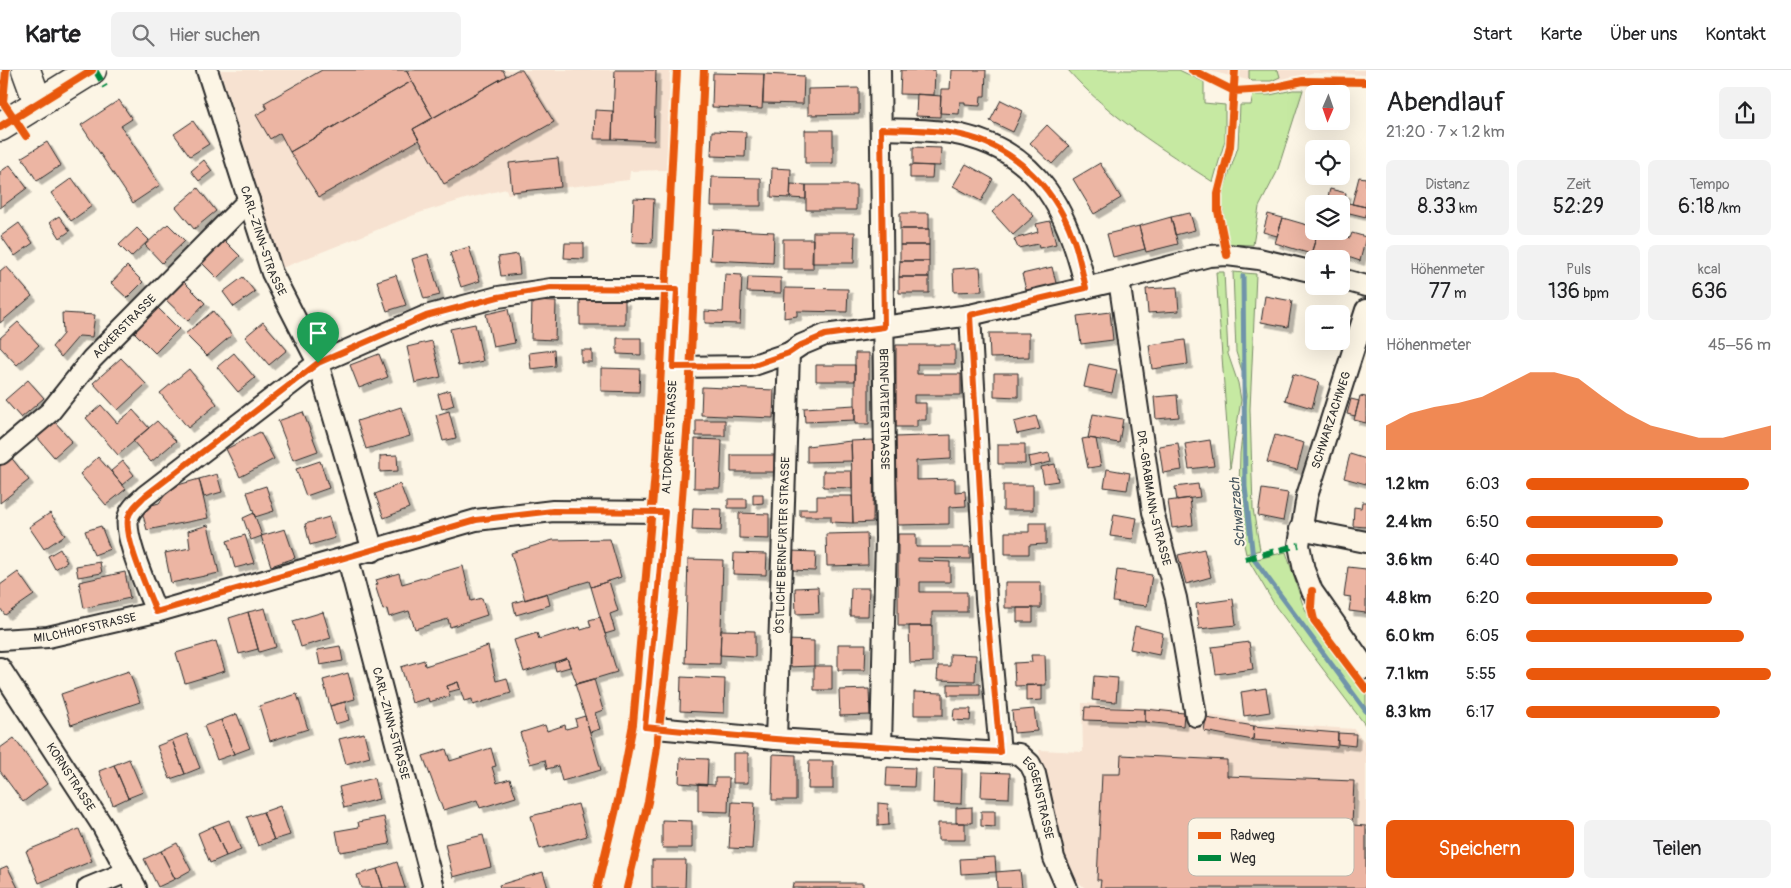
<!DOCTYPE html>
<html lang="de">
<head>
<meta charset="utf-8">
<style>
	:root { --surface:#fff; --page:#f2f2f2; --text:#202124; --muted:#757577; --line:#e0e0e0; --accent:#ea580c }
	body { margin:0; font-family:Pangolin,sans-serif; background:var(--page); color:var(--text); height:100vh; display:flex; flex-direction:column; font-size:19px; white-space:nowrap }
	* { box-sizing:border-box; margin:0 }
	p { font-size:16px; color:var(--muted) }
	.icon { flex:none; width:28px; height:28px; fill:none; stroke:currentColor; stroke-width:2; stroke-linecap:round; stroke-linejoin:round }
	.map { position:relative; flex:1; overflow:hidden }
	.panel { display:flex; flex-direction:column; background:var(--surface); width:425px }
	.panel>* { flex:none }
	.needle { width:32px; rotate:182deg }
	.tools { position:absolute; left:1305px; top:15px; display:grid; gap:10px }
	.tools a { display:grid; place-items:center; width:45px; height:45px; border-radius:8px; background:var(--surface); box-shadow:0 5px 20px #0002; font-size:25px }
	.pin { position:absolute; display:grid; place-items:center; width:42px; height:42px; color:#fff; margin:-51px -21px; border-radius:50% 50% 50% 0; rotate:-45deg; box-shadow:0 0 5px #0007 }
	.pin .icon { rotate:45deg }
	.round { display:grid; place-items:center; flex:none; width:52px; height:52px; border-radius:8px; background:var(--page) }
	.head { display:flex; align-items:center; justify-content:space-between; height:85px; padding:0 20px }
	h1 { font-size:28px; font-weight:600; line-height:38px }
	.metrics { display:grid; grid-template-columns:repeat(3,1fr); gap:8px; height:85px; padding:5px 20px }
	.metrics div { display:grid; align-content:center; border-radius:8px; background:var(--page); text-align:center }
	.metrics b { font-size:21px; font-weight:600 }
	.metrics small { font-size:14px; font-weight:400 }
	.metrics p { font-size:14px }
	.chart { height:140px; padding:10px 20px }
	.chart p { display:flex; justify-content:space-between }
	.chart svg { width:100%; height:90px; margin-top:5px; fill:var(--accent); opacity:.7 }
	.primary-button { display:flex; gap:10px; margin-top:auto; padding:10px 20px }
	.primary-button a { flex:1; height:58px; border-radius:8px; background:var(--accent); color:#fff; font-size:20px; font-weight:600; line-height:58px; text-align:center }
	.primary-button a+a { background:var(--page); color:var(--text) }
	ul { padding:0 20px; list-style:none; font-size:16px }
	li { display:grid; grid-template-columns:80px 60px 1fr; align-items:center; height:38px }
	li i { height:12px; border-radius:6px; background:var(--accent) }
	header { display:flex; align-items:center; gap:30px; box-sizing:border-box; height:70px; padding:0 25px; background:var(--surface); border-bottom:1px solid var(--line) }
	header strong { font-size:24px }
	nav { display:flex; gap:28px; margin-inline-start:auto; font-size:18px }
	.search { width:350px; height:45px; background:var(--page); display:flex; align-items:center; gap:12px; box-sizing:border-box; padding:0 18px; border-radius:8px; color:var(--muted); font-size:19px }
	main { display:flex; flex:1; min-height:0 }
	.map>svg:first-child { display:block }
</style>
</head>
<body>
<header>
<strong>Karte</strong>
<div class="search"><svg class="icon" aria-label="search" viewBox="0 0 24 24"><circle cx="10" cy="10" r="6"/><path d="M15 15l6 6"/></svg>Hier suchen</div>
<nav><a>Start</a><a>Karte</a><a>Über uns</a><a>Kontakt</a></nav>
</header>
<main>
<div class="map">
<svg width="1366" height="818" viewBox="0 0 1366 818">
	<defs>
		<filter id="shadow"><feDropShadow dx="4.5" dy="4.5" stdDeviation="0" flood-color="#0004"/></filter>
	</defs>
	<rect width="100%" height="100%" fill="#fcf5e5"/>
	<filter id="ink" filterUnits="userSpaceOnUse"><feTurbulence type="fractalNoise" baseFrequency=".02" numOctaves="2"/><feDisplacementMap in="SourceGraphic" scale="10" xChannelSelector="R" yChannelSelector="G"/><feConvolveMatrix kernelMatrix="1 2 1 2 8 2 1 2 1" color-interpolation-filters="sRGB"/></filter>
	<g filter="url(#ink)">
		<path fill="#f7e2d1" d="M220,0H670L666,100L630,101L629,110L508,124L506,119L465,129L419,143L282,198Z
			M1205,0H1366V5L1312,3L1270,11H1252Z
			M1082,633L1185,641L1255,653L1354,659L1366,674V818H1085L1077,811L1066,792L1039,680L1083,682Z"/>
		<path fill="#c6e9a2" stroke="#788a66" d="M1068,0H1179L1204,12V33L1225,35V70L1213,112C1162,79 1108,46 1068,0Z
			M1249,0H1278L1280,7L1271,11H1252L1249,8Z
			M1293,20H1303L1277,102L1259,137L1253,175L1228,174L1222,133L1223,122L1238,77L1240,35H1251L1253,25H1270Z
			M1216,202H1224L1228,284L1238,313L1241,330L1230,399Z
			M1233,202L1256,204L1250,339L1253,439L1260,480L1246,484L1241,461L1239,418L1240,383L1247,325L1244,307L1236,282Z
			M1286,482L1302,532L1311,552L1366,623V656L1276,537L1249,491Z"/>
		<g fill="none" stroke-linecap="round" stroke-linejoin="round">
			<path stroke="#6f94aa" stroke-width="5" d="M1243,206L1245,417L1253,488L1366,641"/>
		</g>
		<path fill="#ecb5a3" stroke="#2b2b2b" filter="url(#shadow)" d="M322,0H406L412,11L290,82L280,63L270,69L256,45L267,39L264,33Z
			M406,0H503L506,6L433,48Z
			M517,0H522L554,52L444,114L413,59Z
			M615,0H656L654,71L612,69Z
			M901,0H935L934,25L900,24Z
			M951,0H986L985,26H981L980,36L965,35V32H960L959,44L940,43L941,19H950Z
			M713,3L764,4L762,39L712,37Z
			M764,4L804,6L803,34L763,33Z
			M412,11L433,48L413,59L419,70L319,127L290,82Z
			M859,18V44L808,45V19Z
			M917,24L941,26L940,47L916,46Z
			M119,30L132,49L121,56L160,115L133,133L81,55Z
			M1001,30L1023,41L1013,62L990,51Z
			M595,40L613,41L612,69H594Z
			M193,51L209,74L190,86L174,64Z
			M1047,55L1069,76L1052,94L1030,73Z
			M805,60H833V93H805Z
			M712,61L746,62L745,87L711,86Z
			M47,72L61,95L37,111L22,87Z
			M913,77L941,78L940,96L913,95Z
			M558,88L561,117L512,122L509,93Z
			M204,90L212,101L199,111L191,101Z
			M1100,93L1121,128L1094,144L1073,109Z
			M966,94L993,109L981,131L953,116Z
			M10,95L27,118L0,138V102Z
			M910,95L933,96L932,108H910Z
			M772,98L791,99L790,128L771,127Z
			M712,107L761,108V136H711Z
			M1359,107L1366,108V137L1352,134Z
			M72,108L92,136L71,151L51,123Z
			M791,114L806,115V129L790,128Z
			M806,115H856V140H806Z
			M198,118L216,141L194,159L176,137Z
			M1330,119L1346,123L1344,132L1366,137V147L1341,141V134H1326Z
			M1013,123L1034,146L1013,165L992,142Z
			M634,128L654,129L652,173L632,172Z
			M900,143H929V159H900Z
			M1190,143L1195,160L1175,165L1171,147Z
			M1268,144L1283,148L1277,166L1263,162Z
			M59,146L70,161L60,168L50,152Z
			M1171,147L1178,174L1146,182L1139,156Z
			M1283,148L1314,157V161H1318L1311,184L1275,173Z
			M1050,151L1056,174L1039,178L1038,174L1018,178L1014,169L1038,162L1036,154Z
			M19,153L33,173L15,186L1,166Z
			M168,154L185,171L162,193L145,175Z
			M1139,156L1145,179L1113,187L1107,164Z
			M137,158L149,170L131,187L119,175Z
			M712,159L774,162L773,193L710,190Z
			M900,159H929V175H900Z
			M1318,161H1328L1350,168L1352,163L1366,167L1360,191L1345,186L1343,193L1341,189H1327L1311,184Z
			M813,162H855L854,193H812Z
			M223,169L240,186L217,208L200,191Z
			M783,169H813V199H783Z
			M565,173H584V189L564,188Z
			M900,175H929V191H900Z
			M469,177L480,211L461,217L450,183Z
			M428,184L440,225L424,229L412,189Z
			M518,184L520,204L501,206L498,187Z
			M900,191H929V207H899Z
			M6,196L32,226L0,253V201Z
			M127,196L143,212L127,228L111,213Z
			M980,197L982,221L954,222L953,199Z
			M1052,197L1057,217L1027,224L1022,204Z
			M725,204L742,205L740,254L705,253V241L723,242Z
			M396,205L406,235L387,241L377,211Z
			M243,207L255,222L234,237L223,222Z
			M748,207L781,208V223L747,222Z
			M899,207H929V223H899Z
			M182,210L205,233L188,251L164,228Z
			M1177,217L1179,241L1148,243L1146,219Z
			M785,218L848,219L847,242L797,241V246L784,248Z
			M1265,226L1292,231L1288,257L1261,252Z
			M580,230H625V255H580Z
			M532,231L556,232L555,270L531,269Z
			M157,237L179,259L155,283L133,261Z
			M508,239L515,273L493,277L486,244Z
			M213,241L232,265L207,286L185,264Z
			M1110,242L1113,270L1081,274L1077,246Z
			M62,243L95,245L92,267L79,266L61,287L52,277L63,264Z
			M1314,246V270L1307,268Z
			M18,252L39,275L17,295L0,277V268Z
			M263,252L287,280L269,295L245,267Z
			M475,254L483,291L458,296L450,259Z
			M989,263H1029V287L990,288Z
			M617,268H641V285L617,284Z
			M1185,270L1188,294L1152,299L1149,275Z
			M432,271L441,307L415,313L407,277Z
			M896,275H955V294H917V304H961V325H914V333H926V350H917V357H896Z
			M554,280L555,296L531,299L529,283Z
			M581,280H592V292H581Z
			M234,283L255,308L238,322L217,297Z
			M855,283H869V354H855Z
			M379,284L388,307L359,318L350,295Z
			M121,288L146,314L118,340L93,313Z
			M1089,294L1117,300L1112,323L1084,317Z
			M816,295H855V311H816Z
			M601,298L640,299L639,322L601,321Z
			M189,299L217,334L188,358L160,323Z
			M994,303H1018V327L994,326Z
			M1293,304L1319,312L1312,338L1285,330Z
			M28,310L44,328L21,348L5,330Z
			M702,317L774,320L773,348L701,345Z
			M450,320L454,335L442,339L438,324Z
			M1177,325L1179,347L1156,349L1154,327Z
			M1360,326L1366,327V353L1354,350Z
			M1351,329L1359,331L1355,346L1347,344Z
			M101,335L117,353L133,340L149,358L118,385L86,348Z
			M855,335V350L805,352L804,338Z
			M401,337L410,366L366,379L357,351Z
			M449,341L456,368L443,371L436,345Z
			M303,342L318,381L293,390L278,351Z
			M1093,344L1123,349L1119,373L1088,368Z
			M1036,346L1040,359L1017,364L1014,352Z
			M696,350H725V366H696Z
			M157,351L176,371L151,392L133,371Z
			M55,352L72,371L54,387L37,367Z
			M260,362L274,389L240,407L226,379Z
			M951,365V389L916,391V410L955,409V422L965,421L966,436L949,437V454L898,455L895,367Z
			M1275,365L1304,373L1297,400L1267,392Z
			M1088,368L1096,369L1101,396L1088,398L1082,369Z
			M695,369L722,370L720,418H694Z
			M874,370L873,452L853,453L851,371Z
			M1210,370L1214,396L1189,399L1185,374Z
			M851,371L852,391L807,392V376Z
			M1178,373L1182,400L1163,403L1159,376Z
			M998,374H1025V394H998Z
			M1049,383L1051,392L1030,397L1028,387Z
			M1350,384L1366,389V414L1344,408Z
			M397,385L398,401L380,402V386Z
			M731,385H774V402H731Z
			M10,386L29,410L0,433V394Z
			M98,387L126,419L106,435L80,404Z
			M123,391L134,405L122,415L111,401Z
			M320,391L329,418L306,426L296,399Z
			M1055,394L1058,411L1044,413L1041,397Z
			M1107,399L1130,403L1127,420L1104,417Z
			M823,401H852V418L823,417Z
			M217,404L222,422L204,427L199,409Z
			M199,409L208,448L147,460L141,438L159,433L171,417Z
			M400,414L409,438L384,448L375,424Z
			M1198,414L1200,427L1177,430L1175,417Z
			M1003,415H1033V440H1003Z
			M266,416L274,441L255,447L247,422Z
			M1262,419L1288,423L1283,451L1258,446Z
			M753,424H763V433L753,434Z
			M817,426H852L853,453L831,452V446H800V439H817Z
			M1190,428L1193,455L1172,458L1168,431Z
			M728,429H747V438H728Z
			M1362,432H1366V457L1353,456L1354,437L1361,438Z
			M693,438L722,439L721,461L692,460Z
			M50,443L65,465L44,479L29,457Z
			M254,443L262,466L251,470L243,448Z
			M739,443L769,444V469L739,468Z
			M1114,444L1137,448L1133,469L1110,466Z
			M329,447L335,468L310,475L305,454Z
			M1029,453H1046V474L1029,475V484H1005V462H1029Z
			M208,455L219,503L171,513L165,483L190,478L188,461Z
			M101,456L110,479L94,485L85,461Z
			M285,459L295,488L271,496L261,466Z
			M867,463L868,495L827,496L826,464Z
			M898,464H916V477H970V489L918,488V491L950,492V512H920V522H967V542H932V556H898Z
			M245,465L254,493L235,498L227,471Z
			M610,469L621,507L591,517L589,511L525,530L511,483L553,470Z
			M60,479L67,492L55,499L48,486Z
			M1204,479L1211,507L1186,514L1178,485Z
			M792,481L816,482L815,501L791,500Z
			M734,483L767,484L766,505L733,504Z
			M688,489L723,490L720,594L685,593Z
			M100,492L102,503L78,507L76,496Z
			M463,496L471,531L482,528L487,545L450,557L448,549L415,559L409,541L389,547L387,539L383,540L375,515L378,514L376,510L399,503L402,514Z
			M1348,497L1366,499V543L1349,541L1351,527L1344,526Z
			M1117,500L1152,505L1147,536L1113,532Z
			M18,502L34,525L5,545L0,538V515Z
			M125,502L130,528L84,538L79,512Z
			M609,511L618,541L610,544L615,561L605,564L591,517Z
			M1005,512H1041V538H1005Z
			M818,517L819,543L796,544L795,518Z
			M851,518H869L868,546H850Z
			M547,523L550,535L516,545L513,533Z
			M1233,529L1236,555L1199,559L1196,534Z
			M265,538L276,577L259,582L248,542Z
			M1017,538H1033V552H1017Z
			M248,542L258,579L239,584L229,548Z
			M323,542L331,568L301,577L293,551Z
			M600,547L617,602L577,614L567,588L524,602L514,570L537,563L539,569L580,557L581,560L591,557L589,550Z
			M909,556H932V592L910,593Z
			M1135,556L1163,563L1159,585L1130,579Z
			M721,560L755,561V587L720,585Z
			M787,570L814,571V596L787,597Z
			M216,571L225,601L185,613L176,583Z
			M1249,572L1253,599L1216,604L1212,577Z
			M838,574H866L865,600H838Z
			M340,576L343,591L320,595L317,580Z
			M488,576L496,611L507,608L511,623L473,635L472,629L464,631L458,612L447,616L450,626L429,632L428,628L412,633L401,597L424,590L425,596Z
			M950,584L976,585L975,611L937,610L938,596H950Z
			M1031,585H1045L1046,615L1015,616L1014,593L1032,592Z
			M567,588L570,597L556,601L554,593Z
			M814,596H832V620H814Z
			M129,601L140,632L71,655L61,624Z
			M348,603L355,629L330,636L323,610Z
			M1094,606L1118,608L1116,632L1092,630Z
			M681,607L725,609L724,643L680,641Z
			M594,609L603,640L595,643L600,659L590,662L575,614Z
			M458,612L460,619L449,622L447,616Z
			M948,614H980V625H948Z
			M1026,615H1042V630L1026,631Z
			M1266,618L1270,642L1244,646L1241,622Z
			M869,619L870,645L840,646L839,620Z
			M914,622L943,623V645H914Z
			M297,624L308,659L270,671L259,636Z
			M345,632L349,650L335,654L330,636Z
			M1085,637L1145,639V652L1084,650Z
			M954,639H971L970,651L953,650Z
			M1034,639L1037,661L1014,663L1012,641Z
			M1145,639L1184,643L1183,656L1145,652Z
			M237,644L250,678L234,684L221,650Z
			M585,646L601,700L562,711L558,696L547,699L545,690L530,694L520,663L545,655L547,661L565,655L566,659L577,656L575,649Z
			M1206,648L1254,656L1253,670L1204,661Z
			M221,650L234,684L217,690L204,656Z
			M1254,656L1338,663L1337,677L1253,670Z
			M364,663L370,687L346,694L339,669Z
			M1338,663L1356,664L1355,676L1338,674Z
			M187,664L200,698L185,704L172,670Z
			M14,668L47,714L23,732L0,701V678Z
			M172,670L185,704L170,709L157,676Z
			M491,678L496,696L492,697L497,713L510,709L516,727L480,738L477,730L443,740L423,686L446,679L450,691Z
			M733,683H748V713H733Z
			M773,684L796,685V730H772Z
			M1121,685L1227,690V706L1354,711L1352,755L1366,756V818H1100L1101,810H1097L1102,704H1120Z
			M680,688L708,689L707,715L679,713Z
			M129,689L143,722L128,728L114,695Z
			M809,691H833V719H808Z
			M114,695L128,728L113,735L99,701Z
			M887,697L915,698L914,717L886,716Z
			M934,698L962,699L961,734L933,733Z
			M982,702L1010,703L1009,728L981,727Z
			M374,708L379,729L344,738L339,717Z
			M715,708H729L728,742L698,741V714L715,715Z
			M732,732L755,733L752,779L729,778Z
			M878,733L888,734L889,755L878,756Z
			M578,734L587,766L540,779L531,746Z
			M280,736L290,765L274,770L263,742Z
			M972,737V753H956V738Z
			M981,741H995V757L981,756Z
			M263,742L274,770L258,776L247,747Z
			M384,747L390,774L340,782L336,761L359,757L358,752Z
			M229,750L241,780L226,786L213,756Z
			M662,750L692,751V778H662Z
			M938,753H965V770H938Z
			M213,756L226,786L210,793L198,763Z
			M79,759L92,791L39,813L26,781Z
			M483,765L491,797L453,807L445,774Z
			M177,773L191,800L175,809L161,781Z
			M161,781L175,809L158,817L144,789Z
			M995,787L996,802L961,804L960,789Z
			M652,790H686L685,818H652Z
			M397,792L405,818H383L377,799Z
			M7,796L18,818H0V799Z
			M377,799L383,818H361L357,805Z
			M1020,800L1022,818H997L996,802Z
			M543,802L548,818H500L499,815Z
			M793,813H863V818H792Z"/>
		<g fill="none" stroke-linecap="round" stroke-linejoin="round">
			<defs>
				<g id="street">
					<path id="s1" d="M207,0L272,203L318,293L373,481"/>
					<path id="s2" d="M880,0L886,468L881,677"/>
					<path d="M881,59C907,60 935,59 961,65C1042,83 1069,145 1086,218"/>
					<path d="M1341,209L1366,216"/>
					<path id="s3" d="M1119,210L1153,442L1176,528L1196,646"/>
					<path d="M1366,240L1307,426L1299,475L1304,500L1312,521L1366,598"/>
					<path d="M970,245L986,529L1000,682"/>
					<path d="M673,297L751,296L789,283L801,275L825,265L970,245L1119,210L1209,186L1227,185L1259,189L1314,202"/>
					<path id="s4" d="M0,384L50,342L92,289L249,130"/>
					<path d="M1300,459L1366,472"/>
					<path id="s5" d="M348,489L434,818"/>
					<path d="M156,542C148,520 124,469 128,448C130,439 139,432 145,426L318,293L426,246L498,227L551,219H677"/>
					<path id="s6" d="M0,570L48,567L156,542L476,450L553,441L665,442"/>
					<path id="s7" d="M0,598L102,755L136,818"/>
					<path id="s8" d="M645,657L776,669L1019,684L1030,694L1035,704L1054,788L1067,818"/>
					<path id="s9" d="M776,669L789,283"/>
					<path d="M88,818L127,802"/>
				</g>
				<g id="secondary">
					<path d="M26,0L38,33"/>
					<path d="M0,57L92,0"/>
					<path id="s10" d="M610,818L637,713L655,563L669,384L688,0"/>
				</g>
			</defs>
			<use href="#street" stroke="#2b2b2b" stroke-width="24"/>
			<use href="#secondary" stroke="#2b2b2b" stroke-width="31"/>
			<use href="#street" stroke="#fcf5e5" stroke-width="20"/>
			<use href="#secondary" stroke="#fcf5e5" stroke-width="28"/>
			<path stroke="#00873e" stroke-width="6" stroke-dasharray="12 6" stroke-linecap="butt" d="M95,0L105,17
				M1245,489L1299,475"/>
			<defs>
				<path id="cycleway" d="M6,0L3,32L26,66
					M1192,0L1234,21L1266,19L1303,11L1366,12
					M0,57L92,0
					M1227,185L1218,141V124L1230,77L1235,0
					M1312,521L1311,537L1314,550L1366,619
					M597,818L621,718L633,654L656,391L677,0
					M627,818L648,732L656,684L674,531L688,349L704,0"/>
			</defs>
			<use href="#cycleway" stroke="#fcf5e5" stroke-width="11"/>
			<use href="#cycleway" stroke="#e8590c" stroke-width="8"/>
		</g>
	</g>
	<g fill="none" stroke-linecap="round" stroke-linejoin="round" filter="url(#ink)">
		<defs>
			<path id="route" d="M881,59C907,60 935,59 961,65C1017,77 1060,123 1076,177C1080,191 1083,205 1086,218L970,245L986,529L1000,682C881,677 763,670 645,657L665,442L553,441L476,450L156,542C148,520 124,469 128,448C130,439 139,432 145,426L318,293L426,246L498,227L551,218L677,219L673,297L751,296L789,283L801,275L825,265L884,257Z"/>
		</defs>
		<use href="#route" stroke="#fff" stroke-width="10"/>
		<use href="#route" stroke="#ea580c" stroke-width="6"/>
	</g>
	<g text-anchor="middle" stroke-width="4" stroke-linejoin="round" paint-order="stroke">
		<g font-size="12" fill="#2b2b2b" stroke="#fcf5e5">
			<text dy="4" stroke="none"><textPath href="#s1" startOffset="180">CARL-ZINN-STRASSE</textPath></text>
			<text dy="4" stroke="none"><textPath href="#s4" startOffset="179">ACKERSTRASSE</textPath></text>
			<text dy="4" stroke="none"><textPath href="#s2" startOffset="339">BERNFURTER STRASSE</textPath></text>
			<text transform="translate(1331 350) rotate(-72)" y="4">SCHWARZACHWEG</text>
			<text dy="4" stroke="none"><textPath href="#s10" startOffset="456">ALTDORFER STRASSE</textPath></text>
			<text dy="4" stroke="none"><textPath href="#s3" startOffset="221">DR.-GRABMANN-STRASSE</textPath></text>
			<text dy="4" stroke="none"><textPath href="#s9" startOffset="194">ÖSTLICHE BERNFURTER STRASSE</textPath></text>
			<text dy="4" stroke="none"><textPath href="#s6" startOffset="86">MILCHHOFSTRASSE</textPath></text>
			<text dy="4" stroke="none"><textPath href="#s5" startOffset="170">CARL-ZINN-STRASSE</textPath></text>
			<text dy="4" stroke="none"><textPath href="#s7" startOffset="130">KORNSTRASSE</textPath></text>
			<text dy="4" stroke="none"><textPath href="#s8" startOffset="425">EGGENSTRASSE</textPath></text>
		</g>
		<g font-size="14" font-style="italic" fill="#485760" stroke="#fcf5e5">
			<text transform="translate(1237 443) rotate(-95)" y="5">Schwarzach</text>
		</g>
	</g>
	<rect x="1188" y="748" width="166" height="58" rx="8" fill="#fcf5e5" stroke="#bdb8ad" stroke-width="1"/>
	<rect x="1198" y="762" width="23" height="7" fill="#e8590c"/>
	<rect x="1198" y="785" width="23" height="6" fill="#00873e"/>
	<g font-size="14" fill="#2b2b2b">
		<text x="1230" y="770">Radweg</text>
		<text x="1230" y="793">Weg</text>
	</g>
</svg>
<div class="tools">
<a><svg class="needle" viewBox="-14 -14 28 28"><path d="M0-13l5 13h-10z" fill="#e53935"/><path d="M0 13l5-13h-10z" fill="#757577"/></svg></a>
<a><svg class="icon" aria-label="locate" viewBox="0 0 24 24"><circle cx="12" cy="12" r="6"/><path d="M12 2v4M12 18v4M2 12h4M18 12h4"/></svg></a>
<a><svg class="icon" aria-label="layers" viewBox="0 0 24 24"><path d="M12 4l9 5-9 5-9-5zM3 14l9 5 9-5"/></svg></a>
<a>+</a>
<a>−</a>
</div>
<div class="pin" style="left:318px;top:293px;background:#1e9e55"><svg class="icon" aria-label="arrive" viewBox="0 0 24 24"><path d="M6 21V4h12l-3 4 3 4H6"/></svg></div>
</div>
<section class="panel">
<div class="head"><div><h1>Abendlauf</h1><p>21:20 · 7 × 1.2 km</p></div><a class="round"><svg class="icon" aria-label="share" viewBox="0 0 24 24"><path d="M12 15V3M7 8l5-5 5 5M5 13v7h14v-7"/></svg></a></div>
<div class="metrics">
<div><p>Distanz</p><b>8.33<small> km</small></b></div>
<div><p>Zeit</p><b>52:29</b></div>
<div><p>Tempo</p><b>6:18<small> /km</small></b></div>
</div>
<div class="metrics">
<div><p>Höhenmeter</p><b>77<small> m</small></b></div>
<div><p>Puls</p><b>136<small> bpm</small></b></div>
<div><p>kcal</p><b>636</b></div>
</div>
<div class="chart"><p><span>Höhenmeter</span>45–56 m</p>
<svg viewBox="0 0 160 44" preserveAspectRatio="none"><path d="M0 44V32L10 26L20 23L30 21L40 18L50 12L60 6L70 6L80 9L90 18L100 26L110 32L120 35L130 38L140 38L150 35L160 32V44z"/></svg>
</div>
<ul>
<li><b>1.2 km</b>6:03<i style="width:91%"></i></li>
<li><b>2.4 km</b>6:50<i style="width:56%"></i></li>
<li><b>3.6 km</b>6:40<i style="width:62%"></i></li>
<li><b>4.8 km</b>6:20<i style="width:76%"></i></li>
<li><b>6.0 km</b>6:05<i style="width:89%"></i></li>
<li><b>7.1 km</b>5:55<i style="width:100%"></i></li>
<li><b>8.3 km</b>6:17<i style="width:79%"></i></li>
</ul>
<div class="primary-button"><a>Speichern</a><a>Teilen</a></div>
</section>
</main>
</body>
</html>
